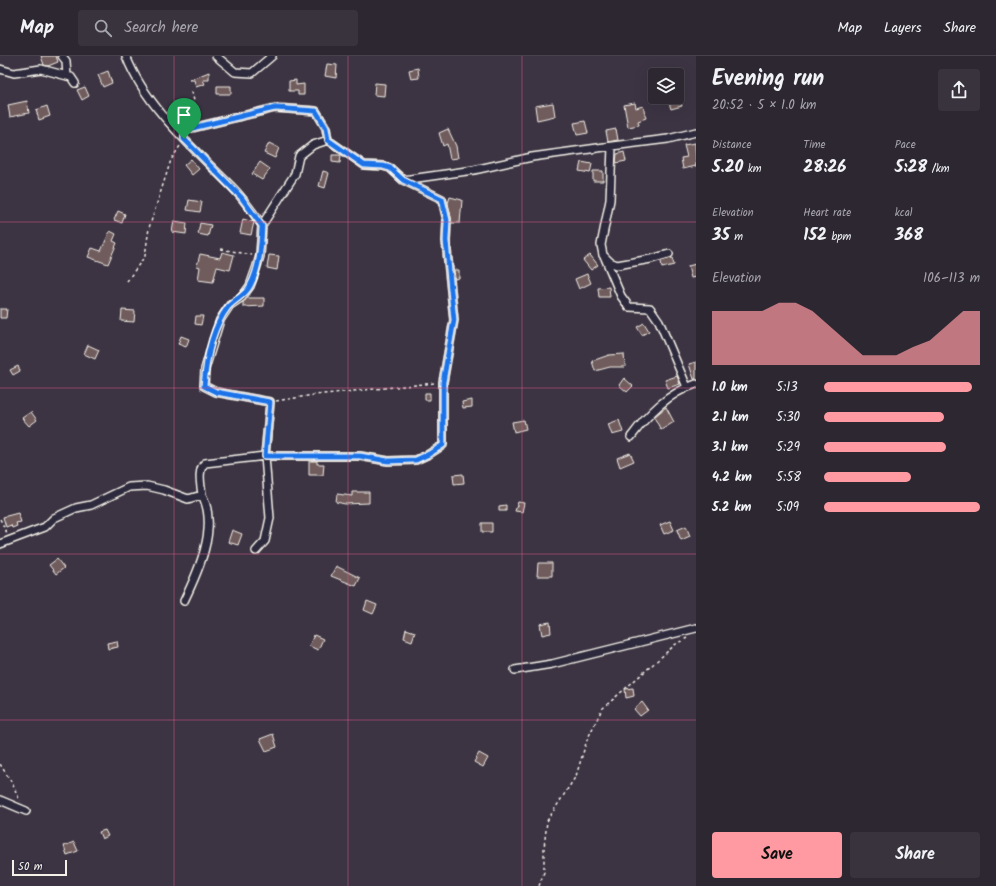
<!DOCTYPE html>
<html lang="en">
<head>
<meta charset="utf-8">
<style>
	:root { --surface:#2d2732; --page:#39333e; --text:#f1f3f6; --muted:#a7a5ac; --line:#48444d; --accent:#ff9aa2 }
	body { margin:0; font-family:Kalam,sans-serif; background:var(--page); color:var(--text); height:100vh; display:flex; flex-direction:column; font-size:15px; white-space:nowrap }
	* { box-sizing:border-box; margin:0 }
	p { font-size:13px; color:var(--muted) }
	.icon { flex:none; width:22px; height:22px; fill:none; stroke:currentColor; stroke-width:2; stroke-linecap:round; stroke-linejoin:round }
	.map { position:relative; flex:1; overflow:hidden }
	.panel { display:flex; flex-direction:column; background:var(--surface); width:300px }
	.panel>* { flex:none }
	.tools { position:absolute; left:648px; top:12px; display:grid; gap:8px }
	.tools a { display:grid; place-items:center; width:36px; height:36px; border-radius:4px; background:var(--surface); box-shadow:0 4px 16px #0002,0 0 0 1px var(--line); font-size:20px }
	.scale { position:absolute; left:12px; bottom:10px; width:55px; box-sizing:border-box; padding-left:4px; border:2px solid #f4f1e8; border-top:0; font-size:11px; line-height:14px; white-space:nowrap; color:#f4f1e8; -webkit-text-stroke:3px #2f2a3d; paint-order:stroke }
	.pin { position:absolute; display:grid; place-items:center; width:34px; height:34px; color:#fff; margin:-41px -17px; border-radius:50% 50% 50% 0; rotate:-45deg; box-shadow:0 0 4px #0007 }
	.pin .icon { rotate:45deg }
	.round { display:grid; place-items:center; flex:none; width:42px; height:42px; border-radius:4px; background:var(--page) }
	.overview { display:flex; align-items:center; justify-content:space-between; height:68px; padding:0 16px }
	h1 { font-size:22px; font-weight:800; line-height:30px }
	.stats { display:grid; grid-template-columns:repeat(3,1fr); gap:6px; height:68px; padding:4px 16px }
	.stats div { display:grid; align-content:center }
	.stats b { font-size:17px; font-weight:800 }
	.stats small { font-size:11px; font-weight:400 }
	.stats p { font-size:11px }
	.chart { height:112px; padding:8px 16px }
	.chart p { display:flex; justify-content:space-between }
	.chart svg { width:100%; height:72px; margin-top:4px; fill:var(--accent); opacity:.7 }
	.action { display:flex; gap:8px; margin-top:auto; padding:8px 16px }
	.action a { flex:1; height:46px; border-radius:4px; background:var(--accent); color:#111; font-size:16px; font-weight:800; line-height:46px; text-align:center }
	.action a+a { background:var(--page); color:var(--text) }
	ul { padding:0 16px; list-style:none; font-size:13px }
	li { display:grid; grid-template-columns:64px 48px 1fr; align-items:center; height:30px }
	li i { height:10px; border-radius:5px; background:var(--accent) }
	header { display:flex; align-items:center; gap:24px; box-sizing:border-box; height:56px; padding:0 20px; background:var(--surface); border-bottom:1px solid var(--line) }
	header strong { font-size:19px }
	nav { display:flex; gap:22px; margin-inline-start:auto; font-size:14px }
	.search { width:280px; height:36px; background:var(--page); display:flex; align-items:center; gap:10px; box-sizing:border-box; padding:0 14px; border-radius:4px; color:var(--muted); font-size:15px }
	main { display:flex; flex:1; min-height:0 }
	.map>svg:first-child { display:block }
</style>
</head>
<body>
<header>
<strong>Map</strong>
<div class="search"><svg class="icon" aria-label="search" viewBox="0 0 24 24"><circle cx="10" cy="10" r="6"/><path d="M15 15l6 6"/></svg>Search here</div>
<nav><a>Map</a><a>Layers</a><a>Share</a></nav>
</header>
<main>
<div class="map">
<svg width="696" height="830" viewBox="0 0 696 830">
	<rect width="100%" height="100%" fill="#3c3443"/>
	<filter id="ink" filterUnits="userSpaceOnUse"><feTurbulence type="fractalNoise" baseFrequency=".025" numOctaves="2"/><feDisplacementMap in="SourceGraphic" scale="8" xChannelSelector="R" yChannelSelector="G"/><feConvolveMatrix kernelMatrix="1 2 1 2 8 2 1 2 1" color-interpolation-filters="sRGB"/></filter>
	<g filter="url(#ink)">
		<path fill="#705c5d" stroke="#f4f1e8" d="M41,0H56L58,6L48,10L44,9Z
			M327,8L337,9L336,22L325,20Z
			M418,12L419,22L411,23L409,14Z
			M108,15L112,27L103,31L98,19Z
			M209,16V24H203L205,28L196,31L194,24H189Z
			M296,24V29L304,28V39H298V35H289V25Z
			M375,27L385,28L384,40L374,39Z
			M217,30H231V38H217Z
			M85,31L89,40L82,44L77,34Z
			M677,40H679L682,50L671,53L668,43Z
			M27,45L29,57L10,61L8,49Z
			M553,47L555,60L537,64L535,50Z
			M635,47L636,52L643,50L646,62L638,65L639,69L628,71L624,49Z
			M47,50L50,60L39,64L36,54Z
			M585,65L588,77L577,79L574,67Z
			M448,73L456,90L458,102L450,103L447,88L443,90L439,77Z
			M616,73L618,84L608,86L606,75Z
			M269,87L279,92L275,102L264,97Z
			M695,87L696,110L683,113L681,102L687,101L684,89Z
			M624,96L626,105L616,107L617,98Z
			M332,99H341L340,107L332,106Z
			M191,103L199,113L192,119L184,109Z
			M260,106L270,113L262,124L252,118Z
			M581,106L592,108L590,117L579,115Z
			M323,115L329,117L325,132L319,130Z
			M593,115H603V125H593Z
			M450,141L462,144L460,167H452L448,147Z
			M189,144L202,146L200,156L187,154Z
			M118,155L125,158L122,167L114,164Z
			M243,163L254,166L251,179L240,177Z
			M174,165L187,167L186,178L172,176Z
			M200,167L211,169L208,180L198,178Z
			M110,175L116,178L113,185L117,187L108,208L88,201L92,192L101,195Z
			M222,196L234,199L230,214L217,211L213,226L198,224L200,211L197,210L200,198L220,202Z
			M269,199L279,200L277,214L267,212Z
			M590,199L598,209L591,214L583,204Z
			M672,202L674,209L662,212L661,205Z
			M696,208V221L691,222L688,210Z
			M454,214H459V222L455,223Z
			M587,218L591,227L579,233L575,223Z
			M609,231L610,241H599L598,232Z
			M247,242H264V250L243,251V246Z
			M0,253H7L6,262H0Z
			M122,254L135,255L134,266L121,265Z
			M196,260H203L201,269L195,268Z
			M644,267L649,275L642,279L637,271Z
			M181,280L189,283L186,291L178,288Z
			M88,289L99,294L95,303L84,298Z
			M624,298L625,311H610L595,315L592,305L609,299Z
			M696,306V323H694L689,308Z
			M18,310L20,315L13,319L10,314Z
			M677,320L680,328L668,332L665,324Z
			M624,322L633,330L627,336L619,329Z
			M425,337H430V344H425Z
			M472,344V351L463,352L462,346Z
			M666,351L674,366L661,374L654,361Z
			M31,356L37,364L29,370L22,362Z
			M524,364L526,373L514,376L512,366Z
			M619,364L623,376L612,379L608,368Z
			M630,397L634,405L620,411L617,402Z
			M309,405H317V408H324L323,419H309Z
			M463,418L464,427L454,428L453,419Z
			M352,436H369V447L345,448L336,446L337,438L352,440Z
			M518,446L524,447L522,456L515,455Z
			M506,449V455H499V450Z
			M18,457L21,466L16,467L17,470L12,472L11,469L6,471L3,461Z
			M670,465L674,474L664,478L660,469Z
			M482,467H492V476H482Z
			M686,470L690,480L681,484L677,474Z
			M232,474L242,478L238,489L228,486Z
			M57,503L64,512L56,518L49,509Z
			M538,507H552V520H537Z
			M336,510L360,522L356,530L331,520Z
			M367,545L377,549L373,558L364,554Z
			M550,566L551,577L542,579L540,568Z
			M406,573L415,576L412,585L404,582Z
			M314,579L323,583L318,594L309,590Z
			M117,585L118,591L108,593L107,587Z
			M633,632L634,640L626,642L625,633Z
			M642,646L648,654L640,660L634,653Z
			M273,678L277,691L266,695L260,683Z
			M479,697L488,702L483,711L474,706Z
			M105,774L108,780L102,783L99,776Z
			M74,786L78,795L67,799L64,790Z"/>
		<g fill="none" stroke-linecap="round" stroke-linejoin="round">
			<defs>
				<path id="street" d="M62,0L66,5L67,20
					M126,0C145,50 195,94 232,131C244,143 253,157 262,169
					M216,0L235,16L252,17L272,0
					M0,13L14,17L41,13L71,21L75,27
					M184,74L275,52L316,55L326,72L328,84
					M403,124L474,114L532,101L612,90
					M669,198L651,203L617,209L610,206L603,199L601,189L610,144L612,90L668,83L696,76
					M605,202L621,240L629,251L650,252L659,265L687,331
					M631,381C648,358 668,337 696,328
					M202,439C201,429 197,414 205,407L265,400L270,346L216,336L204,330L205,313L220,264L230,249L242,241L250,230L256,213L260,200L262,169L295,118L299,100L313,89L328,84L364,109L383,110L390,112L403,124L442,143L447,164L446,185L454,264L443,326V389L429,398L416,404L388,405L360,400H265L270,462L265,485L256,495
					M0,488L45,471L54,462L76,452L91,449L129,431L147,430L164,434L188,443L202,439C219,471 198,516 184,545
					M515,614L552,608L696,572
					M0,744L26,755"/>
			</defs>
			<use href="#street" stroke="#f4f1e8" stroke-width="10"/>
			<path stroke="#f4f1e8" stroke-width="1.5" stroke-dasharray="3 3" stroke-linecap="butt" d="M186,67L194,45L192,36
				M221,193L252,199
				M127,225L145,200L149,172L171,104L180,90
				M276,345L314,339L435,327
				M0,463L7,477
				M0,708L12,727L20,745
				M539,830L544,816V792L547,765L576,720L587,684L602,653L676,588L687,582"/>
			<use href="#street" stroke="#2f2a3d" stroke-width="7"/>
		</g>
	</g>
	<g fill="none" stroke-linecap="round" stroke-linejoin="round" filter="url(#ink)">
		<defs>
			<path id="route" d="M275,52L316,55L326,72L328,84L364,109L383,110L390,112L403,124L442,143L447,164L446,185L454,264L443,326V389L429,398L416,404L388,405L360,400H265L270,346L216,336L204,330C206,304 212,272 228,251C235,243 245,240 250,230C260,211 261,190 262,170L241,141L184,83V74Z"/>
		</defs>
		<use href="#route" stroke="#fff" stroke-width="8"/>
		<use href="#route" stroke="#1a73e8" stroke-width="5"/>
	</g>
	<path fill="none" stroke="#d15985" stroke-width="1" stroke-opacity="0.55" d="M174,0V830M348,0V830M522,0V830M0,166H696M0,332H696M0,498H696M0,664H696"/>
</svg>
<div class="tools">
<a><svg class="icon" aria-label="layers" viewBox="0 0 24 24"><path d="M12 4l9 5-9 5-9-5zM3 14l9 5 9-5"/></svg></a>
</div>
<div class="scale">50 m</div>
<div class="pin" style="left:184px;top:83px;background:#1e9e55"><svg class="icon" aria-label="arrive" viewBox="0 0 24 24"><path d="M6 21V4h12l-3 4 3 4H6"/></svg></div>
</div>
<section class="panel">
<div class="overview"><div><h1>Evening run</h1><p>20:52 · 5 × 1.0 km</p></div><a class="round"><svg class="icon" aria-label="share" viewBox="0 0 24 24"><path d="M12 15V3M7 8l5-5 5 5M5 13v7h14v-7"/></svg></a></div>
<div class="stats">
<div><p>Distance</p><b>5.20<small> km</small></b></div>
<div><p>Time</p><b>28:26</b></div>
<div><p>Pace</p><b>5:28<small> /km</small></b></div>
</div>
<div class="stats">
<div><p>Elevation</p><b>35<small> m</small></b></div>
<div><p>Heart rate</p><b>152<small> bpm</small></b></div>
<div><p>kcal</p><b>368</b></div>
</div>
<div class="chart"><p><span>Elevation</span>106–113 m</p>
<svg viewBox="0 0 160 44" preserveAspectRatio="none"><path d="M0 44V11L10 11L20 11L30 11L40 6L50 6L60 11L70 20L80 29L90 38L100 38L110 38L120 33L130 29L140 20L150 11L160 11V44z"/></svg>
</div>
<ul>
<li><b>1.0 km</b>5:13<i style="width:95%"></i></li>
<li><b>2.1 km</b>5:30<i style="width:77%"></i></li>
<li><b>3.1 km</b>5:29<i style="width:78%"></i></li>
<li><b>4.2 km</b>5:58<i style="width:56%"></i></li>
<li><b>5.2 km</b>5:09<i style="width:100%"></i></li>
</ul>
<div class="action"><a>Save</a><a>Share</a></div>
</section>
</main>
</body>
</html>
